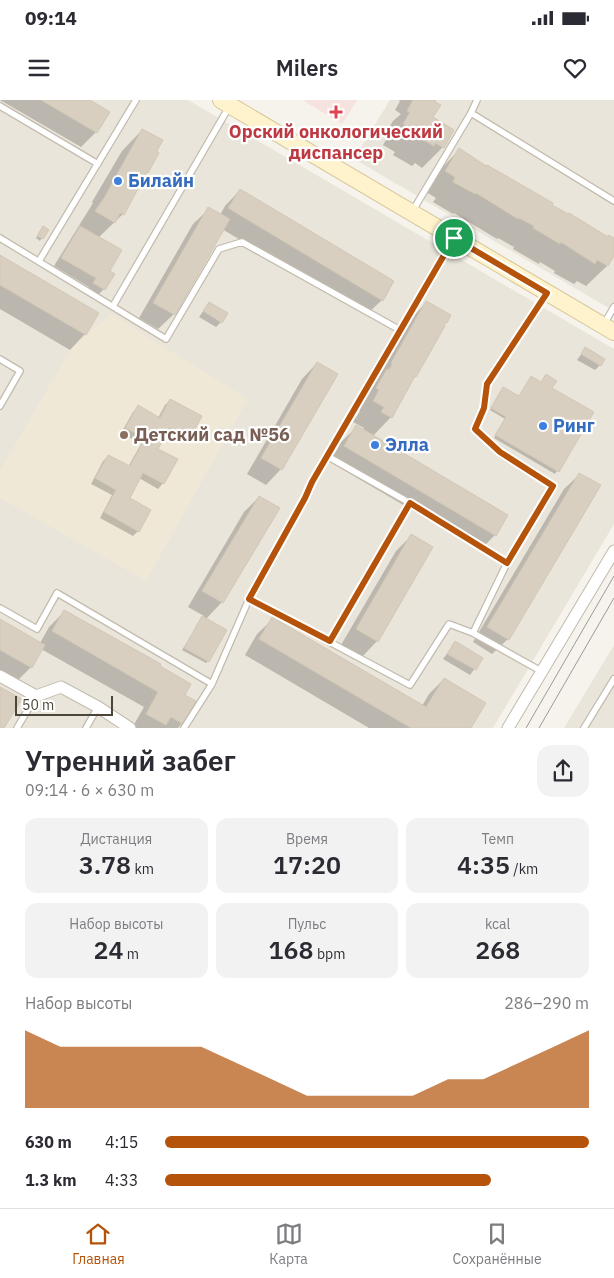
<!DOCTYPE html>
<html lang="ru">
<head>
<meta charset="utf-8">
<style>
	:root { --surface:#fff; --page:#f2f2f3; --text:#2b2b33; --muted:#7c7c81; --line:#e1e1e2; --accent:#b45309 }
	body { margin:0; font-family:"IBM Plex Sans",sans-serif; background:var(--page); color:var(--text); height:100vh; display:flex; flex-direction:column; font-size:19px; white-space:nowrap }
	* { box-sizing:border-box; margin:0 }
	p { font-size:16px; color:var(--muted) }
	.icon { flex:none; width:28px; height:28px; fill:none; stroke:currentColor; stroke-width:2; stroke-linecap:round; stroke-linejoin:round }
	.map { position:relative; height:628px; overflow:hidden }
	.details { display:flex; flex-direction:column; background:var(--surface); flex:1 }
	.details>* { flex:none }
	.scale { position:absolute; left:15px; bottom:12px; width:98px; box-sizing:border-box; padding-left:5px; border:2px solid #4b4439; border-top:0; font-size:14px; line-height:18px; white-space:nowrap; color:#4b4439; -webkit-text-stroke:4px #fff; paint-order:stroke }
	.pin { position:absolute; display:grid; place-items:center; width:42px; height:42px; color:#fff; margin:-21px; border:2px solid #fff; border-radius:50%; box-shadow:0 1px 5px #0007 }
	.round { display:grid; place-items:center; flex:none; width:52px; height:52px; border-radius:15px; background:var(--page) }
	.headline { display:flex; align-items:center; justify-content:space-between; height:85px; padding:0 25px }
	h1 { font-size:28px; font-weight:600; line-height:38px }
	.stats { display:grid; grid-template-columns:repeat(3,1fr); gap:8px; height:85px; padding:5px 25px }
	.stats div { display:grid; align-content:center; border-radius:12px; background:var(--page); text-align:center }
	.stats b { font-size:25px; font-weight:600 }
	.stats small { font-size:14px; font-weight:400 }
	.stats p { font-size:14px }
	.chart { height:140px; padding:10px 25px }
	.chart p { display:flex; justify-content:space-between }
	.chart svg { width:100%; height:90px; margin-top:5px; fill:var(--accent); opacity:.7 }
	ul { padding:0 25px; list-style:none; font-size:16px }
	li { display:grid; grid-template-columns:80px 60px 1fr; align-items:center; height:38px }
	li i { height:12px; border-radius:6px; background:var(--accent) }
	.status { display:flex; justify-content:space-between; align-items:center; height:35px; padding:0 25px; background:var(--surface); direction:ltr }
	.status svg { height:14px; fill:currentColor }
	header { display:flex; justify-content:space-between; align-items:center; height:65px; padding:0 25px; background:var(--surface); font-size:22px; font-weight:600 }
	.dock { display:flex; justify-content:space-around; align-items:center; height:70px; border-top:1px solid var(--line); background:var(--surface); font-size:14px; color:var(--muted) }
	.dock a { display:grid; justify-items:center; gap:2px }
	.dock .on { color:var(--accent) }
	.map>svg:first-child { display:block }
</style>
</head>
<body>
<div class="status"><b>09:14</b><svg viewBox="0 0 49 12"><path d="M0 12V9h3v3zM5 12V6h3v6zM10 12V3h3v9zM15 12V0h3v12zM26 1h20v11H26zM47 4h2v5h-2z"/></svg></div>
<header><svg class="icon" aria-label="menu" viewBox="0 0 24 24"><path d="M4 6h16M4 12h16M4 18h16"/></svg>Milers<svg class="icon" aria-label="heart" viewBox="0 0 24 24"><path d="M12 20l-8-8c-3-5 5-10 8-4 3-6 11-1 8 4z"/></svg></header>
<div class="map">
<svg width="614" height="628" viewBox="0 0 614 628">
	<rect width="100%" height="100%" fill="#f6f3ec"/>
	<path fill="#eae5da" d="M0,0H188L614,249V424L493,628H0Z
		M390,0H614V211L354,59Z
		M614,545V628H564Z"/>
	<path fill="#efe8d6" d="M111,214L248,299L146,481L0,398V370L72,247Z"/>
	<path fill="#f6e3e0" d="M302,0H357L342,24Z"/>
	<path fill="#0003" d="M0,0H87L96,32L81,47Z
		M398,0H435L432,18L443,47L422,68L415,63L412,66L393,55L395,52L383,45L390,33L387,31L393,21L401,14L395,10L400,1Z
		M142,30L123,114L98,138L108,171L104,189L96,197L86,191L89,187L54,166L93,103L92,102L122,51Z
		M459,50L551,105L607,138L614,140V154L607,166L586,186L577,181L574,184L554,173L555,171L540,162L539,164L513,149L514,147L498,138L497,139L454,113L453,114L433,102L436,98L426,92L439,71Z
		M240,90L382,200L366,215L222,129L174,214L158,229L139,218L193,124L209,109L220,115L225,106Z
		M41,130H47L40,141L36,138Z
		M0,157L97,214L85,234L70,250L0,209Z
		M209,203L221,222L216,227L199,217Z
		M426,203L443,227L391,317L373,336L495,435L480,450L330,362L341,342L357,327L363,330L364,328L353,322L360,311L357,309L367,291L373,285L371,284L406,223Z
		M585,249L600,265L595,270L577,260Z
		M317,263L336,274L281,369L266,385L247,374L302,279Z
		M541,284L592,312L555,374L494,338L505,319L490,310L501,290L519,297Z
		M171,300L189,338L184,343L166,333L157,350L163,383L158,389L139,378L128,398L138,431L133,436L100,418L112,395L91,384L103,361L108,356L128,367L141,344L121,333L133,312L138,307L158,318L165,305Z
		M580,374L508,539L492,554L473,542L564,389Z
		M259,397L222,502L206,519L208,561L206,563L182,550L204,516L188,507L244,412Z
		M411,436L377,541L362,557L341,545L396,451Z
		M65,511L158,567L183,595L182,623L178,628H132L144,607L41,549L31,567L16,582L0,574V520L40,543L49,527Z
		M273,519L422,606L429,594L444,579L470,628H369L245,555L257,534Z
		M455,543L482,558L470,575L443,559Z"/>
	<path fill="#d8cfc1" stroke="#d3c7b4" d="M41,0H90L110,12L97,33Z
		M413,0H436L435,2L441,5L433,17L454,30L444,48L435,43L434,46L413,34L415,31L403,24L410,12L407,11Z
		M142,29L163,40L157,51L159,53L148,73L147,72L124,115L120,113L115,123L95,111L104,98Z
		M459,48L486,66L487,65L553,103L552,105L568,114L569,113L608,137V135L614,138V156L608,166L597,160L595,164L561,142L560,144L533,128L534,126L519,118L518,119L476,93L475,94L453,82L455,77L445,71Z
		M240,89L394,181L383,201L228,108Z
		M208,107L230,119L175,215L153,203Z
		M43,126L49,130L43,139L37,136Z
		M80,126L122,150L110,171L115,174L105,190L93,183L96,178L61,158Z
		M0,155L99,213L86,235L0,185Z
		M426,201L451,215L447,223L446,222L444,226H445L416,277L415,276L392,318L381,312L384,307L373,301L379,290L376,288L387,269L389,270L392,264L391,263Z
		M209,202L228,213L222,223L203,211Z
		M585,247L605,259L601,266L581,254Z
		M317,262L338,274L282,370L261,358Z
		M546,274L557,281L552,288L594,312L559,372L495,335L506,317L491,308L503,287L519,296L531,276L541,282Z
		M170,299L202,316L190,339L170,328L158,349L178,359L164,384L143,373L130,398L151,410L139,432L104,412L116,390L95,378L108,355L130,366L145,338L125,328L138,305L160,318Z
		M356,325L508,415L496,436L344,346Z
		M579,373L601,385L509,540L487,527Z
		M259,396L280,408L223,503L202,491Z
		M411,434L433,447L378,542L356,529Z
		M64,510L161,564L160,566L191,584L185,595L196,601L183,624L171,617L166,625L146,614L158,592L52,531Z
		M202,516L227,530L209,562L184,548Z
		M272,517L426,607L444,578L486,603L471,628H411L259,539Z
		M0,519L45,545L32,568L0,550Z
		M455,541L483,558L476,570L447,554Z
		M0,587L22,599L4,628H0Z"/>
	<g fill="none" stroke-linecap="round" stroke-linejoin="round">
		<defs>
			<path id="service" d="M477,0L471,13L614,101
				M0,6L98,64
				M412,112L471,13
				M0,138L166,239L219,149L242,142L400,230
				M39,161L136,0
				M113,206L229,7
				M604,224L614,207
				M0,259L20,271L0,306
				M327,356L410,403L507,463
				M249,499L410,585L449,524L473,533L541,571
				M0,508L37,529L57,493L212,584
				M473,533L507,463L553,386L500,353L475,329L484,308L487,284L547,194
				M330,541L410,403
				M17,628L36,596
				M86,628L98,607
				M184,628L212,584L249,499L305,398L312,382L453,140
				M584,628L614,579"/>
			<path id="minor" d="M0,576L36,596L61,587L98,607L130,628
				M508,628L614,451"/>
			<path id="secondary" d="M221,0L614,232"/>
		</defs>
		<use href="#service" stroke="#c2bbae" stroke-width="8"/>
		<use href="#minor" stroke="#c2bbae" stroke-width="13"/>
		<use href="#secondary" stroke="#d6c79b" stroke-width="18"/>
		<use href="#service" stroke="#fff" stroke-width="5.5"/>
		<use href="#minor" stroke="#fff" stroke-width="11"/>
		<use href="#secondary" stroke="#fff3cd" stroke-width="16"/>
		<path stroke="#9a9a9a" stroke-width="1" d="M526,628L614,476
			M539,628L614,498"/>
	</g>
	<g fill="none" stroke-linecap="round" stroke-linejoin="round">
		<defs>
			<path id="route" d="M454,138L547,193L487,284L484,308L475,329L500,352L553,386L507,463L410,403L330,541L249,499L305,398L312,382Z"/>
		</defs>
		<use href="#route" stroke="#fff" stroke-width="10"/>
		<use href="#route" stroke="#b45309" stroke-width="6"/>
	</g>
	<path fill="#e0444e" stroke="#fff" stroke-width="2" d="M333.5 4.5h5v5h5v5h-5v5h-5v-5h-5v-5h5z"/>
	<g fill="#3f7fe0" stroke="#fff" stroke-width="2">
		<circle cx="118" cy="81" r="5"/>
		<circle cx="543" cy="326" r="5"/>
		<circle cx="375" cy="345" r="5"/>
	</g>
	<circle fill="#8d6e63" stroke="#fff" stroke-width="2" cx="124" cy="335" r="5"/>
	<g text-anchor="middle" stroke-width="4.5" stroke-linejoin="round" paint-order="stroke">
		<g font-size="18" font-weight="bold" fill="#be3a42" stroke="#fff">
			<text x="336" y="38">Орский онкологический<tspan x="336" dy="21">диспансер</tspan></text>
		</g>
		<g font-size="18" font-weight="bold" fill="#366cbe" stroke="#fff" text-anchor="start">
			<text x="128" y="87">Билайн</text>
			<text x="553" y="332">Ринг</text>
			<text x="385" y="351">Элла</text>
		</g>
		<g font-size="18" font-weight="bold" fill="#785e54" stroke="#fff" text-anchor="start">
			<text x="134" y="341">Детский сад №56</text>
		</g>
	</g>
</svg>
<div class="scale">50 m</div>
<div class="pin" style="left:454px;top:138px;background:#1e9e55"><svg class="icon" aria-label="arrive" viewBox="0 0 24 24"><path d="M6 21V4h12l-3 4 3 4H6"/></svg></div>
</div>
<section class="details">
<div class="headline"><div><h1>Утренний забег</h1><p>09:14 · 6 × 630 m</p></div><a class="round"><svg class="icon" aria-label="share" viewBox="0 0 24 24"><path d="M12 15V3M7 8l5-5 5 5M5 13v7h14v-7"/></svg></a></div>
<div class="stats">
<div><p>Дистанция</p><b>3.78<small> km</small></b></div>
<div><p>Время</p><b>17:20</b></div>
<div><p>Темп</p><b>4:35<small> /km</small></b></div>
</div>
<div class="stats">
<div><p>Набор высоты</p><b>24<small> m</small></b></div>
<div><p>Пульс</p><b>168<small> bpm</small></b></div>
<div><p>kcal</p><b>268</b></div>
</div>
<div class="chart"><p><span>Набор высоты</span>286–290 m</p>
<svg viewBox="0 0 160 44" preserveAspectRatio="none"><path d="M0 44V6L10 14L20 14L30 14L40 14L50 14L60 22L70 30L80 38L90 38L100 38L110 38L120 30L130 30L140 22L150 14L160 6V44z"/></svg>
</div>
<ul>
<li><b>630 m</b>4:15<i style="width:100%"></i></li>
<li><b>1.3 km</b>4:33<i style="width:77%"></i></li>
</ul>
</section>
<nav class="dock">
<a class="on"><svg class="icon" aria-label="home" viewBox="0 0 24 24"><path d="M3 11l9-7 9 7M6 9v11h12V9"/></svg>Главная</a>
<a><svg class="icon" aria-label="map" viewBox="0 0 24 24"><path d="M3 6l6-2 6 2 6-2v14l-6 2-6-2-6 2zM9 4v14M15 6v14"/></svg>Карта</a>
<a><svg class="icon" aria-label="saved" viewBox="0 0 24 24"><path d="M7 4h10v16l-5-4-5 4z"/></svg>Сохранённые</a>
</nav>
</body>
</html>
